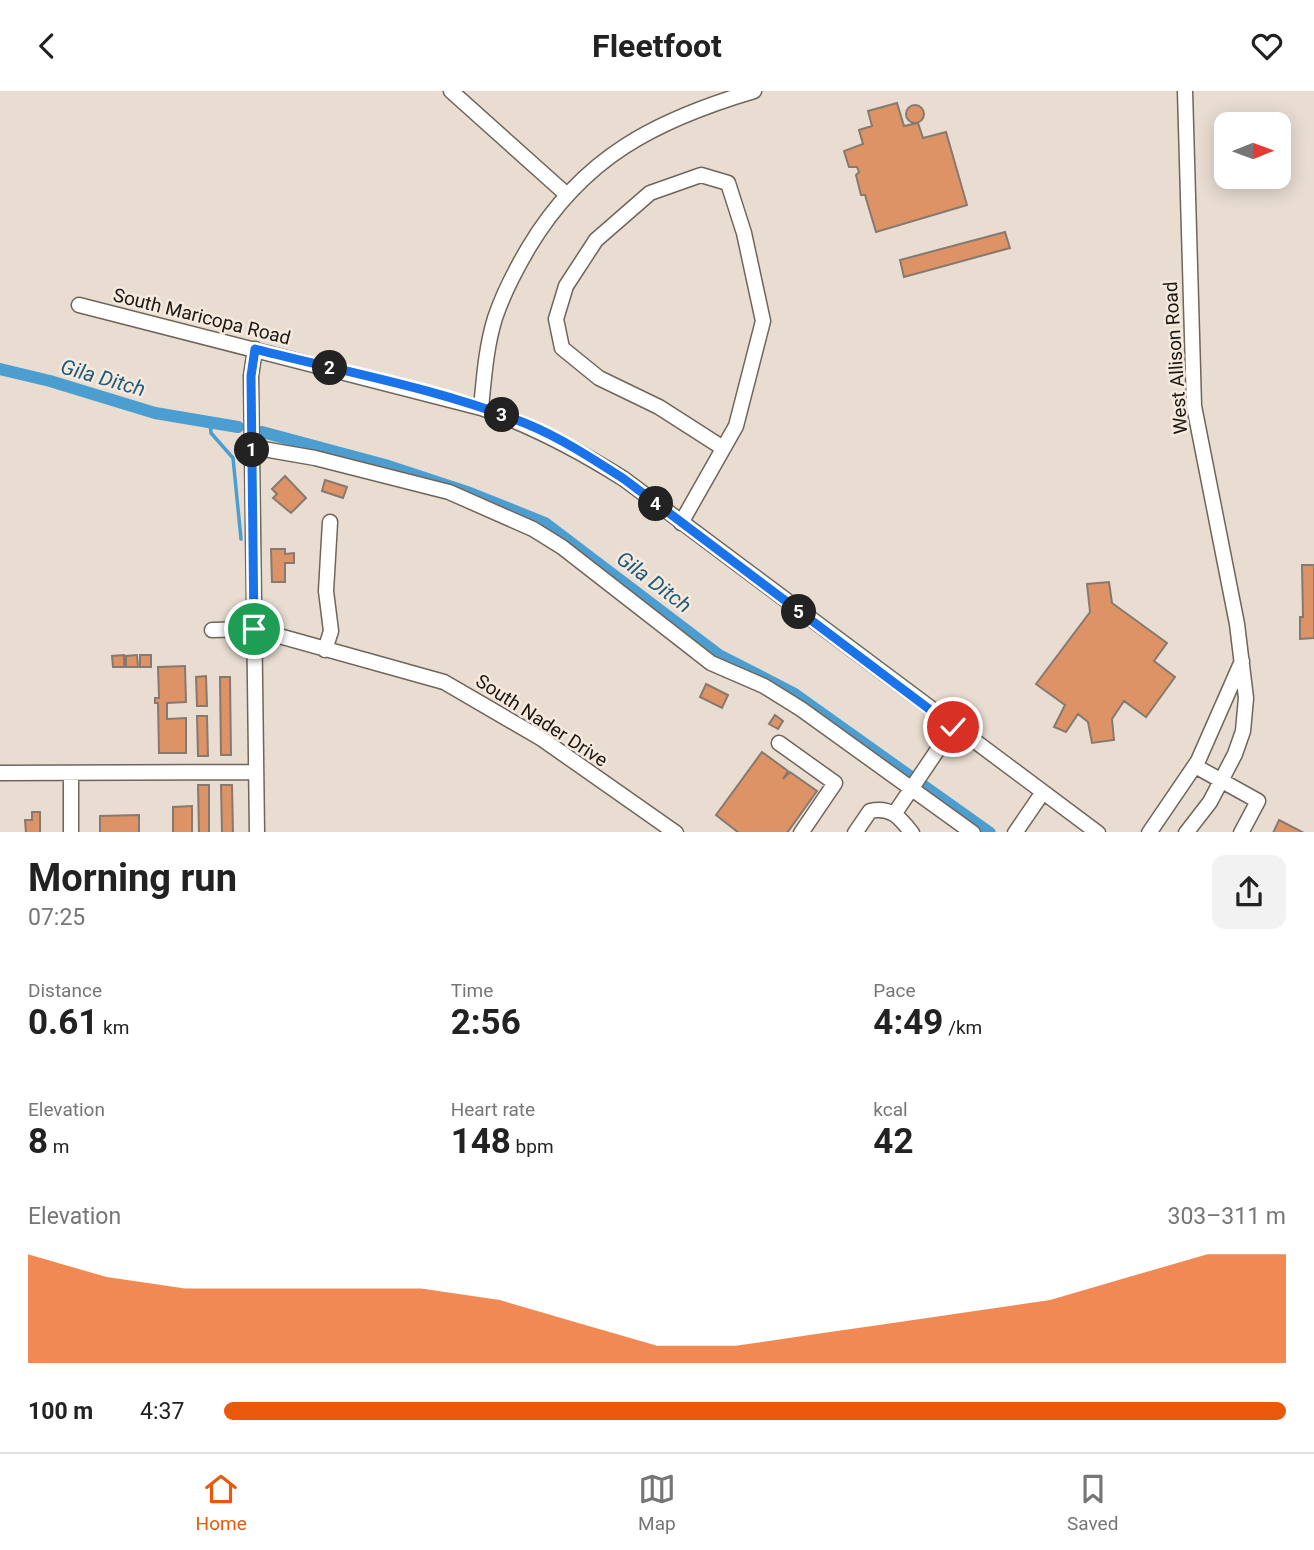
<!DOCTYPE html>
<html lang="en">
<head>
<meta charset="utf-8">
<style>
	:root { --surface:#fff; --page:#f2f2f2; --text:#222; --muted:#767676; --line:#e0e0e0; --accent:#ea580c }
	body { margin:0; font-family:Roboto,sans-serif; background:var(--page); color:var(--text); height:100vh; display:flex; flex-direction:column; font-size:26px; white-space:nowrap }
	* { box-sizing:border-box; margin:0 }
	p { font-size:23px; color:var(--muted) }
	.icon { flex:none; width:38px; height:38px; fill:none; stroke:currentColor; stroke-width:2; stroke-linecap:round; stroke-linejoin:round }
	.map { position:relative; height:741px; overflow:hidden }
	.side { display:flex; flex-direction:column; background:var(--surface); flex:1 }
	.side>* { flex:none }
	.needle { width:46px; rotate:89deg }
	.buttons { position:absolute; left:1214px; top:21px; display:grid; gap:14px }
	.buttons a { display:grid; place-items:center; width:77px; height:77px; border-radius:14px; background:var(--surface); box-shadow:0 4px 18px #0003; font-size:35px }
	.pin { position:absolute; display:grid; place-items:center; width:60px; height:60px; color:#fff; margin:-30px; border:4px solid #fff; border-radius:50%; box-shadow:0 2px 7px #0007 }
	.km { position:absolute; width:35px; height:35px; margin:-18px; border-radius:50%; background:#222; color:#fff; font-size:19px; line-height:35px; text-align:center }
	.round { display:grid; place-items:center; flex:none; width:74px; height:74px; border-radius:14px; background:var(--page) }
	.head { display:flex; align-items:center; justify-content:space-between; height:119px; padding:0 28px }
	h1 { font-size:38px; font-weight:700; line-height:52px }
	.stats { display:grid; grid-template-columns:repeat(3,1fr); gap:10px; height:119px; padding:7px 28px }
	.stats div { display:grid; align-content:center }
	.stats b { font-size:35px; font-weight:700 }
	.stats small { font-size:19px; font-weight:400 }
	.stats p { font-size:19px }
	.chart { height:196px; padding:14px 28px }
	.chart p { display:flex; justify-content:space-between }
	.chart svg { width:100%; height:126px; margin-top:7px; fill:var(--accent); opacity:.7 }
	ul { padding:0 28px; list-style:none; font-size:23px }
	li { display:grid; grid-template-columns:112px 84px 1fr; align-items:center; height:52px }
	li i { height:18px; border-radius:9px; background:var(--accent) }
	header { display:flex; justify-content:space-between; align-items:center; height:91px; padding:0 28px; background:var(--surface); font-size:32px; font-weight:700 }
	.tabs { display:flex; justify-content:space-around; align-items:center; height:98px; border-top:2px solid var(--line); background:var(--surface); font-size:19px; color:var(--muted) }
	.tabs a { display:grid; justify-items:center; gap:4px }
	.tabs .selected { color:var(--accent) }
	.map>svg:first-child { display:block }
</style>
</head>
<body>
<header><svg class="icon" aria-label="back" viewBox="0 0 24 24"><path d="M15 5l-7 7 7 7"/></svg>Fleetfoot<svg class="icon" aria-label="heart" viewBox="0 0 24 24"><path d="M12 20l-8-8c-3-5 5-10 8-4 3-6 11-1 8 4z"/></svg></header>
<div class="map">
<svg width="1314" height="742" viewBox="0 0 1314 742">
	<rect width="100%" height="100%" fill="#e9ddd1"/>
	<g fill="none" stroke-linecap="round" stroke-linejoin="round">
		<path stroke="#4d9ed0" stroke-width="3.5" d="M210,331L211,342L233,367L241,448"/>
		<path stroke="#4d9ed0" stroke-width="12" d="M0,278L50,290L155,322L238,336
			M262,341L385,374L470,402L545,432L719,564L793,602L990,742"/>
	</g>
	<path fill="#dd9366" stroke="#867970" stroke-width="2" d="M897,12L904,35L918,32L923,47L946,41L967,114L876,141L865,104H861L856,84L859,81L857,76H849L844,60L863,53L859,39L872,35L868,20Z
		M906 23a9 9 0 1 1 18 0a9 9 0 1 1-18 0Z
		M1005,141L1010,157L904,186L900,169Z
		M285,385L306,407L291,422L273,407L277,403L272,398Z
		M325,389L347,396L343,407L322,400Z
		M271,458H285V463L294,462V472H285V491H272Z
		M1302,474H1314V547L1300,548V526H1303Z
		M1109,491L1112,512L1167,552L1154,570L1175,586L1146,626L1124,610L1112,628L1114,649L1092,652L1088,631L1078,623L1066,641L1054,636L1065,614L1036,593L1090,521L1087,493Z
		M124,564V576H113L112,565Z
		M137,564L138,576H126V565Z
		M140,564H151V576H140Z
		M185,575L186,611L167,612V628L186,627V662H159L158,612H155V607H159L158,576Z
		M206,585L207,615H197L196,586Z
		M220,586H230L231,664H221Z
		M706,593L728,604L722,617L700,606Z
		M775,624L783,630L778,638L769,633Z
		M197,625H207L208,665H198Z
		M762,661L788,680L783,688L790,681L817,700L787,742H739L716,724Z
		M198,694H209V742H199Z
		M221,694H232L233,742H222Z
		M192,715V742H173V716Z
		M32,721H40V742H26L25,729H32Z
		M139,724V742H100V725Z
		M1279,729L1304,742H1273Z"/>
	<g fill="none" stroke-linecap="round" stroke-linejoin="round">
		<defs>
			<path id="minor" d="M451,0L566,103
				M1185,0L1194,315L1237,533L1246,607L1243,640L1235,663L1210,711L1186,742
				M79,214L481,317C533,335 578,359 624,388L1098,742
				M255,258L251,285L257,742
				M481,317C484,287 486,256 495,227C503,203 516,178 529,156C583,66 656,29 754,0
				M252,356L315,367L449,401L533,438L562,456L711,572L764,595L801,618L973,742
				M681,432L736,335L763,230L744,142L728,92L701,84L650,102L596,149L566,195L556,228L562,257L599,287L659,316L723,357
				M212,539L254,538L444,591L542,648L676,742
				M325,559L331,540L326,500L330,431
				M779,652L835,692L801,742
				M1195,675L1258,710L1241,742
				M0,682L256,681
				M71,682V742
				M895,722L953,636
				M855,742L870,720C891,715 900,727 912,742
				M1015,742L1043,701
				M1149,742L1198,670L1242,570"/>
		</defs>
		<use href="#minor" stroke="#6f655a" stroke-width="17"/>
		<use href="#minor" stroke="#fff" stroke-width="14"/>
	</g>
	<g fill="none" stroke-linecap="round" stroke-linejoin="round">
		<defs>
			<path id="route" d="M254,538L251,285L255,258C345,281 441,298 527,333C561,347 593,368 624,388L953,636"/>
		</defs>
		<use href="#route" stroke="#fff" stroke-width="14"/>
		<use href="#route" stroke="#1a73e8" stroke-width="9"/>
	</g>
	<g text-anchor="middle" stroke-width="5" stroke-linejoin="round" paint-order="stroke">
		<g font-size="19" fill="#1c1814" stroke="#f6eade">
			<text transform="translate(202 225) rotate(14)" y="7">South Maricopa Road</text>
			<text transform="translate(1175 267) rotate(-94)" y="7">West Allison Road</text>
			<text transform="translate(542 629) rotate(33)" y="7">South Nader Drive</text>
		</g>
		<g font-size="21" font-style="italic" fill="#1e5b7d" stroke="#f6eade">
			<text transform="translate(103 287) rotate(16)" y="7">Gila Ditch</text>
			<text transform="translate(654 491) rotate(37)" y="7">Gila Ditch</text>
		</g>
	</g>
</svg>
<div class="buttons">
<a><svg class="needle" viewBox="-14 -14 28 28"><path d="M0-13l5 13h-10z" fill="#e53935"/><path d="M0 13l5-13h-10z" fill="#767676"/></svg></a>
</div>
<div class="pin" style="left:254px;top:538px;background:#1e9e55"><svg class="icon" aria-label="arrive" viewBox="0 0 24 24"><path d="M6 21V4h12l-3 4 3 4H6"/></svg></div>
<div class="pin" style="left:953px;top:636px;background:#d93025"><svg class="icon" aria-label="check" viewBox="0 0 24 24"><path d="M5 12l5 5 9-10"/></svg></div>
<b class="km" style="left:252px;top:359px">1</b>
<b class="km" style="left:330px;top:277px">2</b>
<b class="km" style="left:502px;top:324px">3</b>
<b class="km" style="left:656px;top:413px">4</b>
<b class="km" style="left:799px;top:521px">5</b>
</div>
<section class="side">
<div class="head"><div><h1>Morning run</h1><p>07:25</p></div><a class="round"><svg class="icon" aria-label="share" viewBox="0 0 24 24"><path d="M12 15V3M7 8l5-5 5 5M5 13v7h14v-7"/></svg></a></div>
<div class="stats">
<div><p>Distance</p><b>0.61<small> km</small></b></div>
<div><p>Time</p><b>2:56</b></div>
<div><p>Pace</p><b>4:49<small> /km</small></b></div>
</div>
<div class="stats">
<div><p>Elevation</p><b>8<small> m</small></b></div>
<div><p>Heart rate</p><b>148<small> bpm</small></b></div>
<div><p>kcal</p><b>42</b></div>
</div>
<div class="chart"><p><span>Elevation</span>303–311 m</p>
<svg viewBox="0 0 160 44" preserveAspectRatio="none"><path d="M0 44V6L10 14L20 18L30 18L40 18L50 18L60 22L70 30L80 38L90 38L100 34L110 30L120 26L130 22L140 14L150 6L160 6V44z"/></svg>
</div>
<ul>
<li><b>100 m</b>4:37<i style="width:100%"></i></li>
</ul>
</section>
<nav class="tabs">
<a class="selected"><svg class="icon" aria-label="home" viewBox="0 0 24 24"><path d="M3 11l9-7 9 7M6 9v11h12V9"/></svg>Home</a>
<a><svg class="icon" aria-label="map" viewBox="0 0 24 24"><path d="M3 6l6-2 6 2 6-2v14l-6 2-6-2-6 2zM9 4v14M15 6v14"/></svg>Map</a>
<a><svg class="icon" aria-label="saved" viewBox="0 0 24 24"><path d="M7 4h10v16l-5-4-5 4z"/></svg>Saved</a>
</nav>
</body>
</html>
